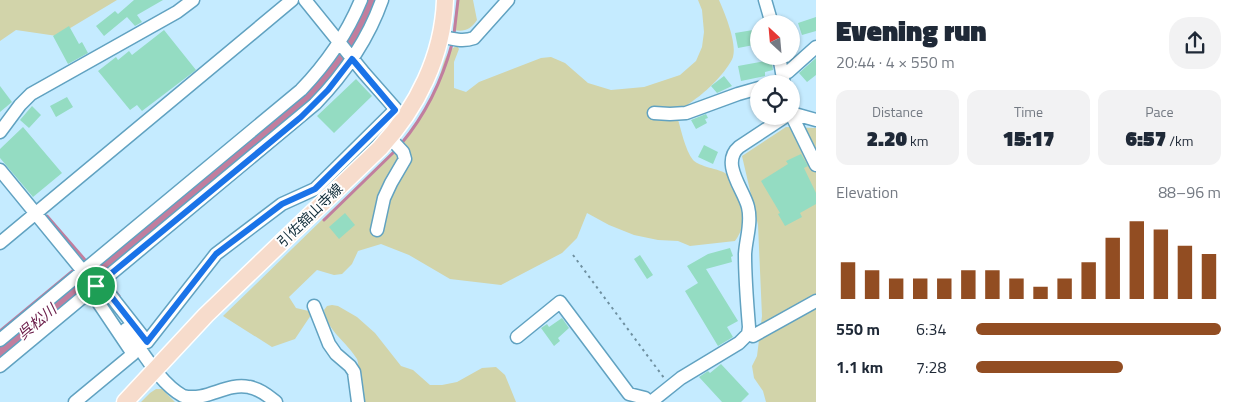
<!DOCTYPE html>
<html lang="en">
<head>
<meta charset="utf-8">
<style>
	:root { --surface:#fff; --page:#f2f2f3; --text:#1f2937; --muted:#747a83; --accent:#924d22 }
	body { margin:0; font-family:"Titillium Web","Noto Sans JP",sans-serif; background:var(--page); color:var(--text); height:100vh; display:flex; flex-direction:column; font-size:19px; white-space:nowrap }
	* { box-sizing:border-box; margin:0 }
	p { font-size:16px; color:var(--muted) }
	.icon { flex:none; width:28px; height:28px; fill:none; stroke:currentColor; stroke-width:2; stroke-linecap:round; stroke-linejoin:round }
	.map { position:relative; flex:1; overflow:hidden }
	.sheet { display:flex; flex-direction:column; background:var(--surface); width:425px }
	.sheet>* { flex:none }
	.needle { width:32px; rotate:334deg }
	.tools { position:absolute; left:750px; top:15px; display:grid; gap:10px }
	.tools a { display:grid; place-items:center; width:50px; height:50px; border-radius:50%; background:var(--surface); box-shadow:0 1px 4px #0004; font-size:25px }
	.pin { position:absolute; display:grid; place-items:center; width:42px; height:42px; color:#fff; margin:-21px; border:2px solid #fff; border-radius:50%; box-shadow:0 1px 5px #0007 }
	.round { display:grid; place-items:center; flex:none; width:52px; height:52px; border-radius:20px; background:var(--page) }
	.summary { display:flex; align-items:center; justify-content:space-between; height:85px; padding:0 20px }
	h1 { font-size:28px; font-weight:800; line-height:38px }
	.metrics { display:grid; grid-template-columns:repeat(3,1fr); gap:8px; height:85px; padding:5px 20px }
	.metrics div { display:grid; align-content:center; border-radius:12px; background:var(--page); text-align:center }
	.metrics b { font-size:21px; font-weight:800 }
	.metrics small { font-size:14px; font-weight:400 }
	.metrics p { font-size:14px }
	.chart { height:140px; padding:10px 20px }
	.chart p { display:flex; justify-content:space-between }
	.chart svg { width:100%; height:90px; margin-top:5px; stroke:var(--accent); stroke-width:6 }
	ul { padding:0 20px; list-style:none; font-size:16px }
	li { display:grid; grid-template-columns:80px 60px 1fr; align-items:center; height:38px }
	li i { height:12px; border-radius:6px; background:var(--accent) }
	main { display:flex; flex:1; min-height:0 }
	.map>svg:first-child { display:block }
</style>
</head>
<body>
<main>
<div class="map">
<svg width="816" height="402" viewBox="0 0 816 402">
	<rect width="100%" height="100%" fill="#c5ebff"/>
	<path fill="#d2d4aa" d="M0,0H117L57,36L16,30L0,41Z
		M457,0H473L477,20C470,30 465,32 453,30Z
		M698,0H719C725,14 737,42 733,57C729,68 712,86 703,93C694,101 683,106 677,116C681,129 685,150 693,160C700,167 719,169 725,173C739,183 744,211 742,227C741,231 738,237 735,241L690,246L678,241L658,240L634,235L609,225L587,213L577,238L562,253L501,285L450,279L409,255L381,244L358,251L352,264L342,274L334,275L317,270L289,297L296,308L313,312L295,339L272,347L223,316L398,146C413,127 429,106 438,83C442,71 444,50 457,46L459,49L454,62V88L466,92L479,82L541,58L551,57L565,63L588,83L611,90L644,87L680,75L696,61L702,47L704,32L702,10Z
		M786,127L816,128V402H766L763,391L754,378L752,366L757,356L762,316L758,225L742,156Z
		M332,305L338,306L357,317L375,333L401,366L413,370L430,385H442L457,382L482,368L496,367L505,375L516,402H358C358,393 360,365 357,359C347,342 327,331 324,310L327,306Z
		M156,389H162L175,402H141L150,393Z"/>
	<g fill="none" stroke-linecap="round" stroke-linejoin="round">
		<path stroke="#c17e9e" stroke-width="3" d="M454,34L458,0
			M401,144C426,114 442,81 452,44
			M47,216L86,261
			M324,220L396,150
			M108,282L119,296
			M0,331L75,269"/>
		<path stroke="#c17e9e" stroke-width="19" d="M0,353L308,97C335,69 359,37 371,0"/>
	</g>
	<path fill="#94dcc2" d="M134,0H163L137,15L142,22L135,26L127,17L104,36L96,26L115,11L118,14Z
		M816,17V31L802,35L798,23Z
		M69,26L79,44L82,42L88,53L68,64L53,36Z
		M759,29V44L738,48L735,33Z
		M164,30L196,70L142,111L137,105L130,110L98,71L116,57L118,60L129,51L132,55Z
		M764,56H771L773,70L765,72V76L741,81L738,66L765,61Z
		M816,58V75L807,82L799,73Z
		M724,76L732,86L717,93L711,86Z
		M356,79L372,96L334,133L317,116Z
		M0,86L12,102L0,112Z
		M67,97L73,107L56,117L50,106Z
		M32,106L41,115L29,128L20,120Z
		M706,114L708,118L705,119L707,123L696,129L691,120Z
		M23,127L62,173L33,197L0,158V149Z
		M704,145L718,152L713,164L698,157Z
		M801,154L808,166L804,168L816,193V204L800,213L802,217L785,226L778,214L780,213L761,181L788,164L786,161Z
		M345,213L355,225L339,239L329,227Z
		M730,248L733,256L731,257L732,262L706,269L738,321L727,327L733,337L718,346L685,291L698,283L687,266L708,254Z
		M640,255L653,275L647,279L634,259Z
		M562,318L569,328L558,338L560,341L554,346L541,328L547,324L549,327Z
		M721,364L749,394L741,402H722L699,377L708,371L710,373Z"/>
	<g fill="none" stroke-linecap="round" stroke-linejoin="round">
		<defs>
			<path id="minor" d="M305,0L364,73L401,115
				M765,0L772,24
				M440,36C452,39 463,42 474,38L508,0
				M779,56L784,84
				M782,73L788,72L816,47
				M654,113L670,114L686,113L738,94L759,88
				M791,113L816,120
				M791,114L816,165
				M0,132L20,105L31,94L177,12L193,0
				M0,170L100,292
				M377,230L384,198L391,183L405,159L403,152L390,138
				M0,243L292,0
				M314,306L329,344L336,354L350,366L354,372L358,402
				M126,329C142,350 159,383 183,396C207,402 226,382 249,387C260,389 268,396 276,402
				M748,334L753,336L816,301
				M517,337L560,302L629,394L645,398L649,402
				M0,340L301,90C327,63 347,34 361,0
				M0,366L315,104C344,74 368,40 382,0
				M75,402L133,354L96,299L107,291L147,342L216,254L282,204L315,189L395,110
				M651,402L681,378L739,343L748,334L749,327C747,303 745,278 745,254C746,238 752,223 748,207C744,190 720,163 739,147L786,116"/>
			<path id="major" d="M125,402L206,315L380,148C417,108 443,56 445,0"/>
		</defs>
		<use href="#minor" stroke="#61a2c1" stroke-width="15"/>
		<use href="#major" stroke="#fff" stroke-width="19"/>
		<path stroke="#6f90a0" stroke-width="2" stroke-dasharray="2.5 4" stroke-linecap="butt" d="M573,255L664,378"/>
		<use href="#minor" stroke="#fff" stroke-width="12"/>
		<use href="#major" stroke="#f7dccc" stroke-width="16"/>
	</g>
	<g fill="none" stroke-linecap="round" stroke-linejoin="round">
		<defs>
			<path id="route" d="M352,59L395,110L315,189L282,204L216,254L147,342L107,291L102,295L96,286L301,117L328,90Z"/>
		</defs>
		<use href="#route" stroke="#fff" stroke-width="10"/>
		<use href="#route" stroke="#1a73e8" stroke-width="6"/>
	</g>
	<g text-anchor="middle" stroke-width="4" stroke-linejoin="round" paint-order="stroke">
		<g font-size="14" fill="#112d39" stroke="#fff">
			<text transform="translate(310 215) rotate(-44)" y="5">引佐舘山寺線</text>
		</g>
		<g font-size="15" font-style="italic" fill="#691a47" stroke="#fff">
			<text transform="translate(37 322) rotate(-40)" y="5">呉松川</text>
		</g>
	</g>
</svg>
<div class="tools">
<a><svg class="needle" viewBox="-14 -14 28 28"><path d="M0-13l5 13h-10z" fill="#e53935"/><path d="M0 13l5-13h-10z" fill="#747a83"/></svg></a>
<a><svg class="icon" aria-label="locate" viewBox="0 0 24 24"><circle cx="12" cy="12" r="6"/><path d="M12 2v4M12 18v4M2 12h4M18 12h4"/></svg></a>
</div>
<div class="pin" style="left:96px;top:286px;background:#1e9e55"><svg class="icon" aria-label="arrive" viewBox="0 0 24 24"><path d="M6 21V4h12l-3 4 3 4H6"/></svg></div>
</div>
<section class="sheet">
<div class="summary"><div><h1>Evening run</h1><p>20:44 · 4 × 550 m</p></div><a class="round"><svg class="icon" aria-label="share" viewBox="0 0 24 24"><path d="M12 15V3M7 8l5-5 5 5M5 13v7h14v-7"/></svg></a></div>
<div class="metrics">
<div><p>Distance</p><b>2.20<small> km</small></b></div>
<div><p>Time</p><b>15:17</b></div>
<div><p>Pace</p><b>6:57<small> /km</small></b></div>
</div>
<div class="chart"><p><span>Elevation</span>88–96 m</p>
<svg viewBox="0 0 160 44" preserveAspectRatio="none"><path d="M5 44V26M15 44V30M25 44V34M35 44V34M45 44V34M55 44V30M65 44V30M75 44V34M85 44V38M95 44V34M105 44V26M115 44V14M125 44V6M135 44V10M145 44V18M155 44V22"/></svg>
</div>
<ul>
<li><b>550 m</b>6:34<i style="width:100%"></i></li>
<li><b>1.1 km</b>7:28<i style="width:60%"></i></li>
</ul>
</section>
</main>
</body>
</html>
